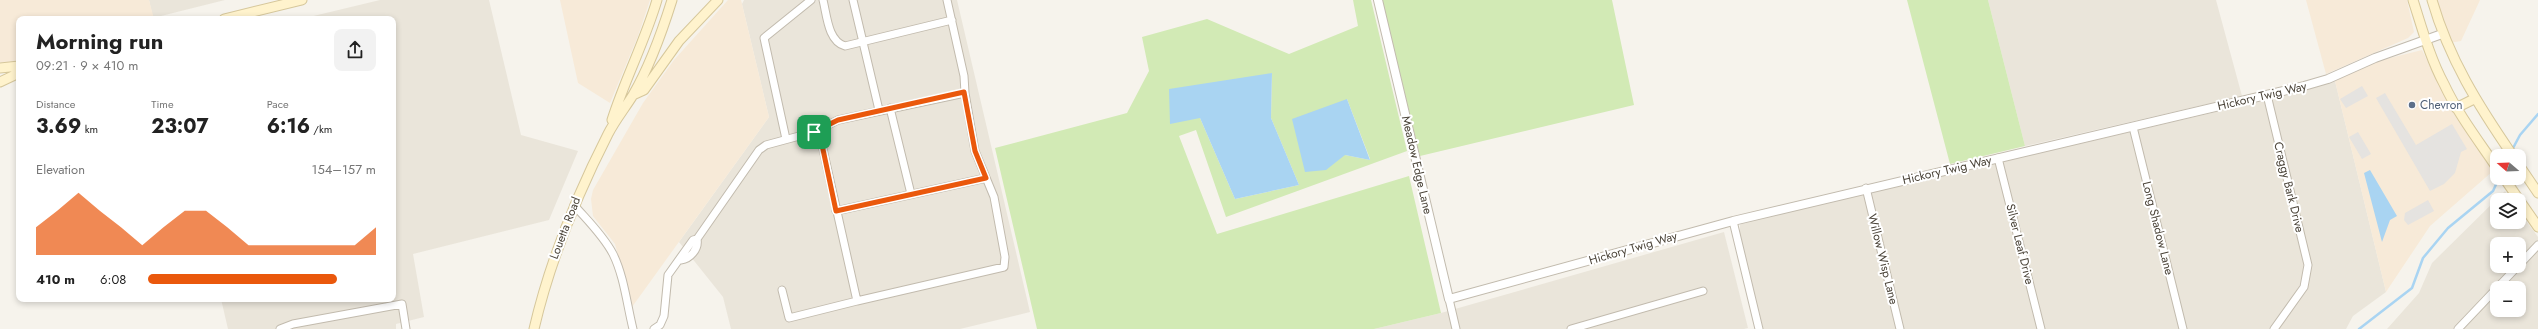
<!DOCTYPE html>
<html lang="en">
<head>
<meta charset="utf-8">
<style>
	:root { --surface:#fff; --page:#f2f2f2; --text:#222; --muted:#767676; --accent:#ea580c }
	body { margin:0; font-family:Jost,sans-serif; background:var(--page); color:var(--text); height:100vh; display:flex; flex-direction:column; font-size:15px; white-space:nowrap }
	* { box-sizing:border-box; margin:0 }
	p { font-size:13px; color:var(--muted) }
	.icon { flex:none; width:22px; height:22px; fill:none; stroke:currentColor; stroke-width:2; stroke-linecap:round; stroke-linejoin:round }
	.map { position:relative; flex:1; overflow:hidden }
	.side { position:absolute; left:16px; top:16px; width:380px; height:286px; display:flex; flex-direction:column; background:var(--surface); border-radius:8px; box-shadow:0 2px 6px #0003 }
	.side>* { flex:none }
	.needle { width:26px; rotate:289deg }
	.tools { position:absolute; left:2490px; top:149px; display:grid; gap:8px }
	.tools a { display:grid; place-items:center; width:36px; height:36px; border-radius:8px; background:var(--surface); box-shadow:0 2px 6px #0003; font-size:20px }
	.pin { position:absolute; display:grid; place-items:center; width:34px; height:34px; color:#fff; margin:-17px; border-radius:8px; box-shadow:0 2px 6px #0006 }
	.round { display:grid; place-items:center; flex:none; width:42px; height:42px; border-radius:8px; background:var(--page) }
	.headline { display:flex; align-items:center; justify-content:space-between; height:68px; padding:0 20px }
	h1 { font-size:22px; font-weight:700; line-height:30px }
	.figures { display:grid; grid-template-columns:repeat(3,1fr); gap:6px; height:68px; padding:4px 20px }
	.figures div { display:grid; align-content:center }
	.figures b { font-size:20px; font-weight:700 }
	.figures small { font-size:11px; font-weight:400 }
	.figures p { font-size:11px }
	.chart { height:112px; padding:8px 20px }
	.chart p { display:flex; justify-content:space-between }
	.chart svg { width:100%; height:72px; margin-top:4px; fill:var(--accent); opacity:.7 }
	ul { padding:0 20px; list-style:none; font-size:13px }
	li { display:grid; grid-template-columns:64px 48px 1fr; align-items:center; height:30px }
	li i { height:10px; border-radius:5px; background:var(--accent) }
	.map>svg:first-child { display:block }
</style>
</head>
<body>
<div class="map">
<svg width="2538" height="329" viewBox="0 0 2538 329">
	<rect width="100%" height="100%" fill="#f6f3ec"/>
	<path fill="#eae5da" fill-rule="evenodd" d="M149,0H225L153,18Z
		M380,0H489L521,135L578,151L549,220L413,254L424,317L396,324V329H228L221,299H393V19H301Z
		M744,0H957L1030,312L960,329H731L723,297L679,242L769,117L742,4Z
		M1988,0H2216L2242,96L2025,146Z
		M2335,81L2386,292L2353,316L2346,329H1763L1740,234V225L1742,222L2293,94Z
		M2505,191L2511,200H2497V222H2519V211L2538,237V329H2387L2419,293L2432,263ZM2497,244H2519V266H2497ZM2497,288H2519V310H2497Z
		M1724,232L1748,328L1744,329H1374L1441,313Z"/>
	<path fill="#f7ead8" d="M0,0H149L154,19H19V60L0,65Z
		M560,0H650L638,36L610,103L578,83Z
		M728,0H741L769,117L632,307L615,244L593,216L591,199L593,190L643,103L674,60Z
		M2306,0H2407L2414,32L2408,38L2326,74Z
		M2436,0H2480L2461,41L2449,43Z
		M2422,50L2448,102L2493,171L2430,226L2386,292L2335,81L2378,61Z"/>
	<path fill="#d2eab5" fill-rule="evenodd" d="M1353,0H1371L1407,151L1226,217L1196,130L1179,136L1217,234L1409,176L1441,313L1374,329H1037L995,148L1127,113L1149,71L1142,37L1207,19L1289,54L1358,26ZM1272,73L1271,118L1299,185L1235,199L1200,118ZM1347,99L1370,159V160L1345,155Z
		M1382,0H1612L1634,105L1420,156Z
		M1907,0H1988L2025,146L1950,164Z"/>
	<path fill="#e5e3e0" d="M2362,86L2368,96L2346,108L2340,99Z
		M2385,93L2416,145L2452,124L2467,149L2461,152L2455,173L2444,184L2430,191L2376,98Z
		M2358,132L2371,154L2362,159L2349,137Z
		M2428,200L2434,211L2408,225L2404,220L2405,213Z"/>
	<path fill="#a9d4f2" d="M1272,73L1271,118L1299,185L1235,199L1200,118L1170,124L1169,89Z
		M1347,99L1370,160L1345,155L1326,170L1305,172L1292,119Z
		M2370,170L2397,216L2390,220L2382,242L2364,173Z"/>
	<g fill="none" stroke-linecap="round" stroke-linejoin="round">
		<path stroke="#a9d4f2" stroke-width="2.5" d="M2512,150L2520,135L2538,114
			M2359,329L2412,288L2423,258L2448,228L2493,191L2499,178"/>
		<defs>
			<path id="minor" d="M823,0C827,16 828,41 845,46L952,20
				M853,0L879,110
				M2267,95L2308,265L2304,287L2274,329
				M890,108L911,194
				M2133,127L2183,329
				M814,132L821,140L857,301L1004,267L1005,257L994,197L975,151L965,93
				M786,139L764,38L811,0
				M1998,158L2041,329
				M1866,188L1900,329
				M574,205C587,220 603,235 613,254C624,276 627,305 633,329
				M836,211L986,178
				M1733,221L1759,329
				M681,260C690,259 699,249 697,239
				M2519,265L2538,245
				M2497,288L2518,266
				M782,290L789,318L857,301
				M1449,299L1456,329
				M280,329L293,324L402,304L406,329
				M654,329L660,325L664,316L668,275L693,240L697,239L759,150L766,145L814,132L838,120L965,93L964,76L947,0
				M1571,329L1703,291
				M2458,329L2497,288"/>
			<path id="tertiary" d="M1378,0L1449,299L1733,221L2304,86L2328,79L2375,58L2442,34"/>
			<path id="secondary" d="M2413,0C2422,28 2430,58 2444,84C2458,114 2478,140 2497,168
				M2432,0C2449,59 2478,105 2513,156
				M224,19L302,0
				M0,68L19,66
				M0,82L19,73
				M633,95L644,90L679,41L718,0
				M2456,108L2474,99
				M612,120C625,79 645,41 657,0
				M2519,165L2538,193
				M2504,178L2538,227
				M534,329C550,260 576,197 608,134C615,120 625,108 633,95C650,66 662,32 672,0"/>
		</defs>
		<use href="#minor" stroke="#c2bbae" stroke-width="9"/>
		<use href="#tertiary" stroke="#c2bbae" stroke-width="10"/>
		<use href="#secondary" stroke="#d6c79b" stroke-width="11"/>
		<use href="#minor" stroke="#fff" stroke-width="7"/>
		<use href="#tertiary" stroke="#fff" stroke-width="8"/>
		<use href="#secondary" stroke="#fff3cd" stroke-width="9"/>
	</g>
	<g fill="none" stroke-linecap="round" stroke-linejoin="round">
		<defs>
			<path id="route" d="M964,92L975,151L986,178L836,211L821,140L814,132L838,120Z"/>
		</defs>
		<use href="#route" stroke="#fff" stroke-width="8"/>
		<use href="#route" stroke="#ea580c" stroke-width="5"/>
	</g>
	<circle fill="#5c6f8a" stroke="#fff" stroke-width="1.5" cx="2412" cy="105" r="4"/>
	<g text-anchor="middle" stroke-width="4" stroke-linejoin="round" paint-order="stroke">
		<g font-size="12" fill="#4b4439" stroke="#fff">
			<text transform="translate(2262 96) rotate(-13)" y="4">Hickory Twig Way</text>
			<text transform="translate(1417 165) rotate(77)" y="4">Meadow Edge Lane</text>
			<text transform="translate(1947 170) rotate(-13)" y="4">Hickory Twig Way</text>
			<text transform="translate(2289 187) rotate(76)" y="4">Craggy Bark Drive</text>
			<text transform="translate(565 228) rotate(-69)" y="4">Louetta Road</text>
			<text transform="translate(2158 228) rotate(76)" y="4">Long Shadow Lane</text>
			<text transform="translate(2020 244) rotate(76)" y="4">Silver Leaf Drive</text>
			<text transform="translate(1633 248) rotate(-16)" y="4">Hickory Twig Way</text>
			<text transform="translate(1883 259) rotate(76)" y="4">Willow Wisp Lane</text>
		</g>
		<g font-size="12" fill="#4e5e75" stroke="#fff" text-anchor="start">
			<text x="2420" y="109">Chevron</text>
		</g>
	</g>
</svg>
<div class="tools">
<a><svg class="needle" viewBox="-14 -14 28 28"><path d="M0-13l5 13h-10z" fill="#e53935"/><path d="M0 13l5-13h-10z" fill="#767676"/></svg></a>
<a><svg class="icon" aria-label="layers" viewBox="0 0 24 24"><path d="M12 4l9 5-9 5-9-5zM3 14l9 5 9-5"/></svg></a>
<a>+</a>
<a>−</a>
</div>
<div class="pin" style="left:814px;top:132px;background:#1e9e55"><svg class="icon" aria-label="arrive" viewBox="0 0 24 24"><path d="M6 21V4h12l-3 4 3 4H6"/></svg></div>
<section class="side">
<div class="headline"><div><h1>Morning run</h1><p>09:21 · 9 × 410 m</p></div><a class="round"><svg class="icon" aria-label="share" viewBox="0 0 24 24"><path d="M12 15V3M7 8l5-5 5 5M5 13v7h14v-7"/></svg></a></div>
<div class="figures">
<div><p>Distance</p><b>3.69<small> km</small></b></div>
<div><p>Time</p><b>23:07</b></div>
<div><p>Pace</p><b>6:16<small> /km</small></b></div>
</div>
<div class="chart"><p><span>Elevation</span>154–157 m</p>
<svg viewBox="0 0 160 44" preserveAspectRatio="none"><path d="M0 44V27L10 17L20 6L30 17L40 27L50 38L60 27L70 17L80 17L90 27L100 38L110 38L120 38L130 38L140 38L150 38L160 27V44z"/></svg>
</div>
<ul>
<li><b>410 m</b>6:08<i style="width:83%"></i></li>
</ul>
</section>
</div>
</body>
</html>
